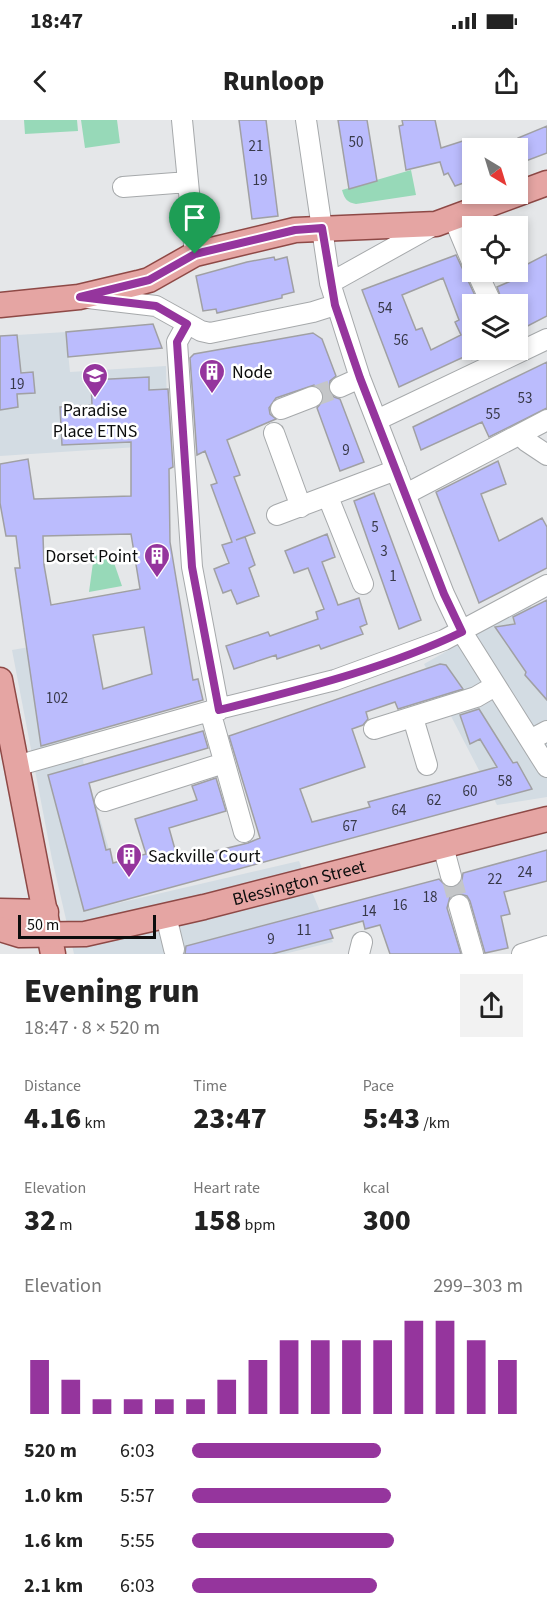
<!DOCTYPE html>
<html lang="en">
<head>
<meta charset="utf-8">
<style>
	:root { --surface:#fff; --page:#f2f2f2; --text:#222; --muted:#767676; --accent:#95359d }
	body { margin:0; font-family:"Source Sans 3",sans-serif; background:var(--page); color:var(--text); height:100vh; display:flex; flex-direction:column; font-size:22px; white-space:nowrap }
	* { box-sizing:border-box; margin:0 }
	p { font-size:20px; color:var(--muted) }
	.icon { flex:none; width:33px; height:33px; fill:none; stroke:currentColor; stroke-width:2; stroke-linecap:round; stroke-linejoin:round }
	.map { position:relative; height:834px; overflow:hidden }
	.sheet { display:flex; flex-direction:column; background:var(--surface); flex:1 }
	.sheet>* { flex:none }
	.needle { width:39px; rotate:142deg }
	.buttons { position:absolute; left:462px; top:18px; display:grid; gap:12px }
	.buttons a { display:grid; place-items:center; width:66px; height:66px; border-radius:0px; background:var(--surface); box-shadow:0 3px 9px #0003; font-size:30px }
	.scale { position:absolute; left:18px; bottom:15px; width:138px; box-sizing:border-box; padding-left:6px; border:3px solid #0c0d0d; border-top:0; font-size:16px; line-height:21px; white-space:nowrap; color:#0c0d0d; -webkit-text-stroke:4px #fff; paint-order:stroke }
	.pin { position:absolute; display:grid; place-items:center; width:51px; height:51px; color:#fff; margin:-62px -26px; border-radius:50% 50% 50% 0; rotate:-45deg; box-shadow:0 0 6px #0007 }
	.pin .icon { rotate:45deg }
	.round { display:grid; place-items:center; flex:none; width:63px; height:63px; border-radius:0px; background:var(--page) }
	.summary { display:flex; align-items:center; justify-content:space-between; height:102px; padding:0 24px }
	h1 { font-size:33px; font-weight:800; line-height:45px }
	.metrics { display:grid; grid-template-columns:repeat(3,1fr); gap:9px; height:102px; padding:6px 24px }
	.metrics div { display:grid; align-content:center }
	.metrics b { font-size:30px; font-weight:800 }
	.metrics small { font-size:16px; font-weight:400 }
	.metrics p { font-size:16px }
	.chart { height:168px; padding:12px 24px }
	.chart p { display:flex; justify-content:space-between }
	.chart svg { width:100%; height:108px; margin-top:6px; stroke:var(--accent); stroke-width:6 }
	ul { padding:0 24px; list-style:none; font-size:20px }
	li { display:grid; grid-template-columns:96px 72px 1fr; align-items:center; height:45px }
	li i { height:15px; border-radius:8px; background:var(--accent) }
	.status { display:flex; justify-content:space-between; align-items:center; height:42px; padding:0 30px; background:var(--surface); direction:ltr }
	.status svg { height:16px; fill:currentColor }
	header { display:flex; justify-content:space-between; align-items:center; height:78px; padding:0 24px; background:var(--surface); font-size:27px; font-weight:800 }
	.map>svg:first-child { display:block }
</style>
</head>
<body>
<div class="status"><b>18:47</b><svg viewBox="0 0 49 12"><path d="M0 12V9h3v3zM5 12V6h3v6zM10 12V3h3v9zM15 12V0h3v12zM26 1h20v11H26zM47 4h2v5h-2z"/></svg></div>
<header><svg class="icon" aria-label="back" viewBox="0 0 24 24"><path d="M15 5l-7 7 7 7"/></svg>Runloop<svg class="icon" aria-label="share" viewBox="0 0 24 24"><path d="M12 15V3M7 8l5-5 5 5M5 13v7h14v-7"/></svg></header>
<div class="map">
<svg width="547" height="834" viewBox="0 0 547 834">
	<rect width="100%" height="100%" fill="#e5e7e9"/>
	<path fill="#d3dce3" d="M66,212L70,252L166,246L168,325L0,336V216Z
		M530,484L547,514V677L497,685L424,544Z
		M70,520L90,613L83,641L113,743L84,791L299,741L333,822L284,834H74L52,739L12,530Z"/>
	<path fill="#97d9b8" d="M24,0H77L78,11L25,14Z
		M81,0H117L120,23L85,28Z
		M411,50L416,75L356,84C347,82 345,80 342,70Z
		M111,434L122,466L89,472L94,435Z"/>
	<path fill="#bbbcfd" stroke="#a0a0a3" stroke-width="1.5" fill-rule="evenodd" d="M239,0H266L278,96L252,99Z
		M338,0H367L377,61L349,69Z
		M402,0H435L441,28L469,19L472,60L455,66L448,53L444,55L440,42L406,50L399,6L403,5Z
		M547,6V33L518,44V18Z
		M547,134V196L518,211V184H499L501,178L497,167L511,161L510,158L518,154V149Z
		M456,135L479,184H472V240L470,234L399,267L362,170ZM443,158L459,200L455,202L461,215L431,230L422,208L416,210L402,175Z
		M274,137L275,140L287,137L294,172L282,175V178L217,193L216,189L203,191L196,156L247,142Z
		M153,204L162,228L68,237L66,212Z
		M313,213L322,219L336,256L330,261L329,271L334,277L340,279L364,342L340,351L317,288L324,279L323,273L314,265L276,278L269,288L270,294L276,299L227,320L240,355L234,357L255,413L236,420L245,417L255,445L249,448L259,476L237,484L231,470L223,473L214,449L229,443L222,425L232,422L211,365L217,363L205,331L197,335L190,238L194,234Z
		M17,215L21,253L33,252L35,273L17,274L18,287L0,290V216Z
		M547,242V288L489,317L482,302L421,330L413,307Z
		M149,257V270L168,269L173,347L169,349L170,422L193,560L198,559L203,580L41,626L15,448H20L16,416H6L0,383V344L28,339L34,379L131,376V322L62,325L60,287L92,285L91,260ZM131,414L140,469L51,485L44,445L43,416ZM144,507L152,554L103,569L93,515Z
		M498,341L506,364L481,374L499,421L542,398L547,407V448L479,483L436,372Z
		M374,373L421,500L399,509L354,381Z
		M327,414L335,437L322,442L338,485L359,478L367,504L360,507L363,514L321,529L319,525L277,539L276,535L234,549L226,526L268,512L270,516L318,499L316,492L324,489L308,448L294,453L285,431Z
		M547,480V580L525,555L526,552L495,507L515,504L513,497Z
		M440,544L446,545L463,569L398,589L395,582L366,592L368,599L363,605L352,609L365,647L300,669L312,702L370,687L368,682L497,647L480,619L470,624L460,595L479,589L513,643L517,642L532,669L84,791L48,655L203,611L208,628L89,663L106,730L110,729L113,743L146,734L135,699L197,680L192,666L216,658L226,691L169,708L178,740L248,723L260,718L229,616Z
		M547,730V761L504,772L510,794L501,796L508,828L485,833L470,781L467,776L456,773L450,777L447,788L461,834H390L380,805L365,809L363,801L330,810L333,818L272,834H185L186,826L439,759L447,767H455L462,760L463,753Z"/>
	<g fill="none" stroke-linecap="round" stroke-linejoin="round">
		<path stroke="#c4c6c8" stroke-width="20" stroke-dasharray="20 10" stroke-linecap="butt" d="M312,277L340,267
			M451,756L459,785"/>
		<defs>
			<path id="minor" d="M182,0L195,134
				M306,0L330,163L360,258L444,474L462,512L547,647
				M123,67L188,62
				M454,99L472,142
				M477,152L489,178
				M330,163L436,104
				M88,178L156,186L201,211L210,213L313,192L335,185
				M187,204L177,222L192,447L219,590
				M340,267L360,258
				M281,289L312,277
				M377,300L547,219
				M274,313L301,387
				M523,313L526,321L547,335
				M406,374L547,300
				M328,377L363,464
				M277,395L396,350
				M210,591L244,712
				M413,598L427,645
				M374,609L476,577L495,566
				M530,620L547,611
				M16,646L210,591L335,560L444,520L547,465
				M105,681L224,643
				M443,726L451,756
				M459,785L473,834
				M166,796L174,829
				M359,834L362,822
				M522,834L547,826"/>
			<g id="major">
				<path d="M0,185L79,177L138,163L149,160L195,134L295,110L436,104L547,63"/>
				<path d="M0,560L53,834"/>
				<path d="M0,791L46,792"/>
				<path id="s1" d="M0,809L20,815L85,814L204,787L547,699"/>
			</g>
		</defs>
		<use href="#minor" stroke="#a6a9ab" stroke-width="22"/>
		<use href="#major" stroke="#8e4946" stroke-width="27"/>
		<use href="#minor" stroke="#fff" stroke-width="20"/>
		<use href="#major" stroke="#e5a5a3" stroke-width="24"/>
	</g>
	<g fill="none" stroke-linecap="round" stroke-linejoin="round">
		<defs>
			<path id="route" d="M322,108L335,185L360,258L444,474L462,512C385,549 301,569 219,590L192,447L177,222L187,204L156,186L80,177L149,160L195,134L295,110Z"/>
		</defs>
		<use href="#route" stroke="#fff" stroke-width="12"/>
		<use href="#route" stroke="#95359d" stroke-width="8"/>
	</g>
	<defs>
		<symbol id="building-pin" viewBox="-11 -11 22 30"><path d="M0 17L-7.5 6A9.5 9.5 0 1 1 7.5 6Z" fill="#95359d" stroke="#fff"/><path d="M-4-6H4V6H1V3H-1V6H-4ZM-2.5-4.3h1.7v1.8h-1.7ZM.8-4.3h1.7v1.8H.8ZM-2.5-1h1.7V.8h-1.7ZM.8-1h1.7V.8H.8Z" fill="#fff"/></symbol>
		<symbol id="school-pin" viewBox="-11 -11 22 30"><path d="M0 17L-7.5 6A9.5 9.5 0 1 1 7.5 6Z" fill="#95359d" stroke="#fff"/><path d="M0-5L7-2L0 1L-7-2ZM-4 1L0 2.5L4 1V4Q0 6-4 4Z" fill="#fff"/></symbol>
	</defs>
	<g fill-rule="evenodd">
		<use href="#building-pin" x="197" y="237" width="30" height="40"/>
		<use href="#school-pin" x="80" y="241" width="30" height="40"/>
		<use href="#building-pin" x="142" y="421" width="30" height="40"/>
		<use href="#building-pin" x="114" y="721" width="30" height="40"/>
	</g>
	<g text-anchor="middle" stroke-width="5" stroke-linejoin="round" paint-order="stroke">
		<g font-size="15" fill="#383949">
			<text x="356" y="27">50</text>
			<text x="256" y="31">21</text>
			<text x="260" y="65">19</text>
			<text x="385" y="193">54</text>
			<text x="401" y="225">56</text>
			<text x="17" y="269">19</text>
			<text x="525" y="283">53</text>
			<text x="493" y="299">55</text>
			<text x="346" y="335">9</text>
			<text x="375" y="412">5</text>
			<text x="384" y="436">3</text>
			<text x="393" y="461">1</text>
			<text x="57" y="583">102</text>
			<text x="505" y="666">58</text>
			<text x="470" y="676">60</text>
			<text x="434" y="685">62</text>
			<text x="399" y="695">64</text>
			<text x="350" y="711">67</text>
			<text x="525" y="757">24</text>
			<text x="495" y="764">22</text>
			<text x="430" y="782">18</text>
			<text x="400" y="790">16</text>
			<text x="369" y="796">14</text>
			<text x="304" y="815">11</text>
			<text x="271" y="824">9</text>
		</g>
		<g font-size="18" fill="#0c0d0d" stroke="#fff" text-anchor="start">
			<text x="232" y="258">Node</text>
			<text x="95" y="296" text-anchor="middle">Paradise<tspan x="95" dy="21">Place ETNS</tspan></text>
			<text x="138" y="442" text-anchor="end">Dorset Point</text>
			<text x="148" y="742">Sackville Court</text>
		</g>
		<g font-size="18" fill="#0c0d0d" stroke="#fff">
			<text dy="6" stroke="none"><textPath href="#s1" startOffset="306">Blessington Street</textPath></text>
		</g>
	</g>
</svg>
<div class="buttons">
<a><svg class="needle" viewBox="-14 -14 28 28"><path d="M0-13l5 13h-10z" fill="#e53935"/><path d="M0 13l5-13h-10z" fill="#767676"/></svg></a>
<a><svg class="icon" aria-label="locate" viewBox="0 0 24 24"><circle cx="12" cy="12" r="6"/><path d="M12 2v4M12 18v4M2 12h4M18 12h4"/></svg></a>
<a><svg class="icon" aria-label="layers" viewBox="0 0 24 24"><path d="M12 4l9 5-9 5-9-5zM3 14l9 5 9-5"/></svg></a>
</div>
<div class="scale">50 m</div>
<div class="pin" style="left:195px;top:134px;background:#1e9e55"><svg class="icon" aria-label="arrive" viewBox="0 0 24 24"><path d="M6 21V4h12l-3 4 3 4H6"/></svg></div>
</div>
<section class="sheet">
<div class="summary"><div><h1>Evening run</h1><p>18:47 · 8 × 520 m</p></div><a class="round"><svg class="icon" aria-label="share" viewBox="0 0 24 24"><path d="M12 15V3M7 8l5-5 5 5M5 13v7h14v-7"/></svg></a></div>
<div class="metrics">
<div><p>Distance</p><b>4.16<small> km</small></b></div>
<div><p>Time</p><b>23:47</b></div>
<div><p>Pace</p><b>5:43<small> /km</small></b></div>
</div>
<div class="metrics">
<div><p>Elevation</p><b>32<small> m</small></b></div>
<div><p>Heart rate</p><b>158<small> bpm</small></b></div>
<div><p>kcal</p><b>300</b></div>
</div>
<div class="chart"><p><span>Elevation</span>299–303 m</p>
<svg viewBox="0 0 160 44" preserveAspectRatio="none"><path d="M5 44V22M15 44V30M25 44V38M35 44V38M45 44V38M55 44V38M65 44V30M75 44V22M85 44V14M95 44V14M105 44V14M115 44V14M125 44V6M135 44V6M145 44V14M155 44V22"/></svg>
</div>
<ul>
<li><b>520 m</b>6:03<i style="width:57%"></i></li>
<li><b>1.0 km</b>5:57<i style="width:60%"></i></li>
<li><b>1.6 km</b>5:55<i style="width:61%"></i></li>
<li><b>2.1 km</b>6:03<i style="width:56%"></i></li>
</ul>
</section>
</body>
</html>
